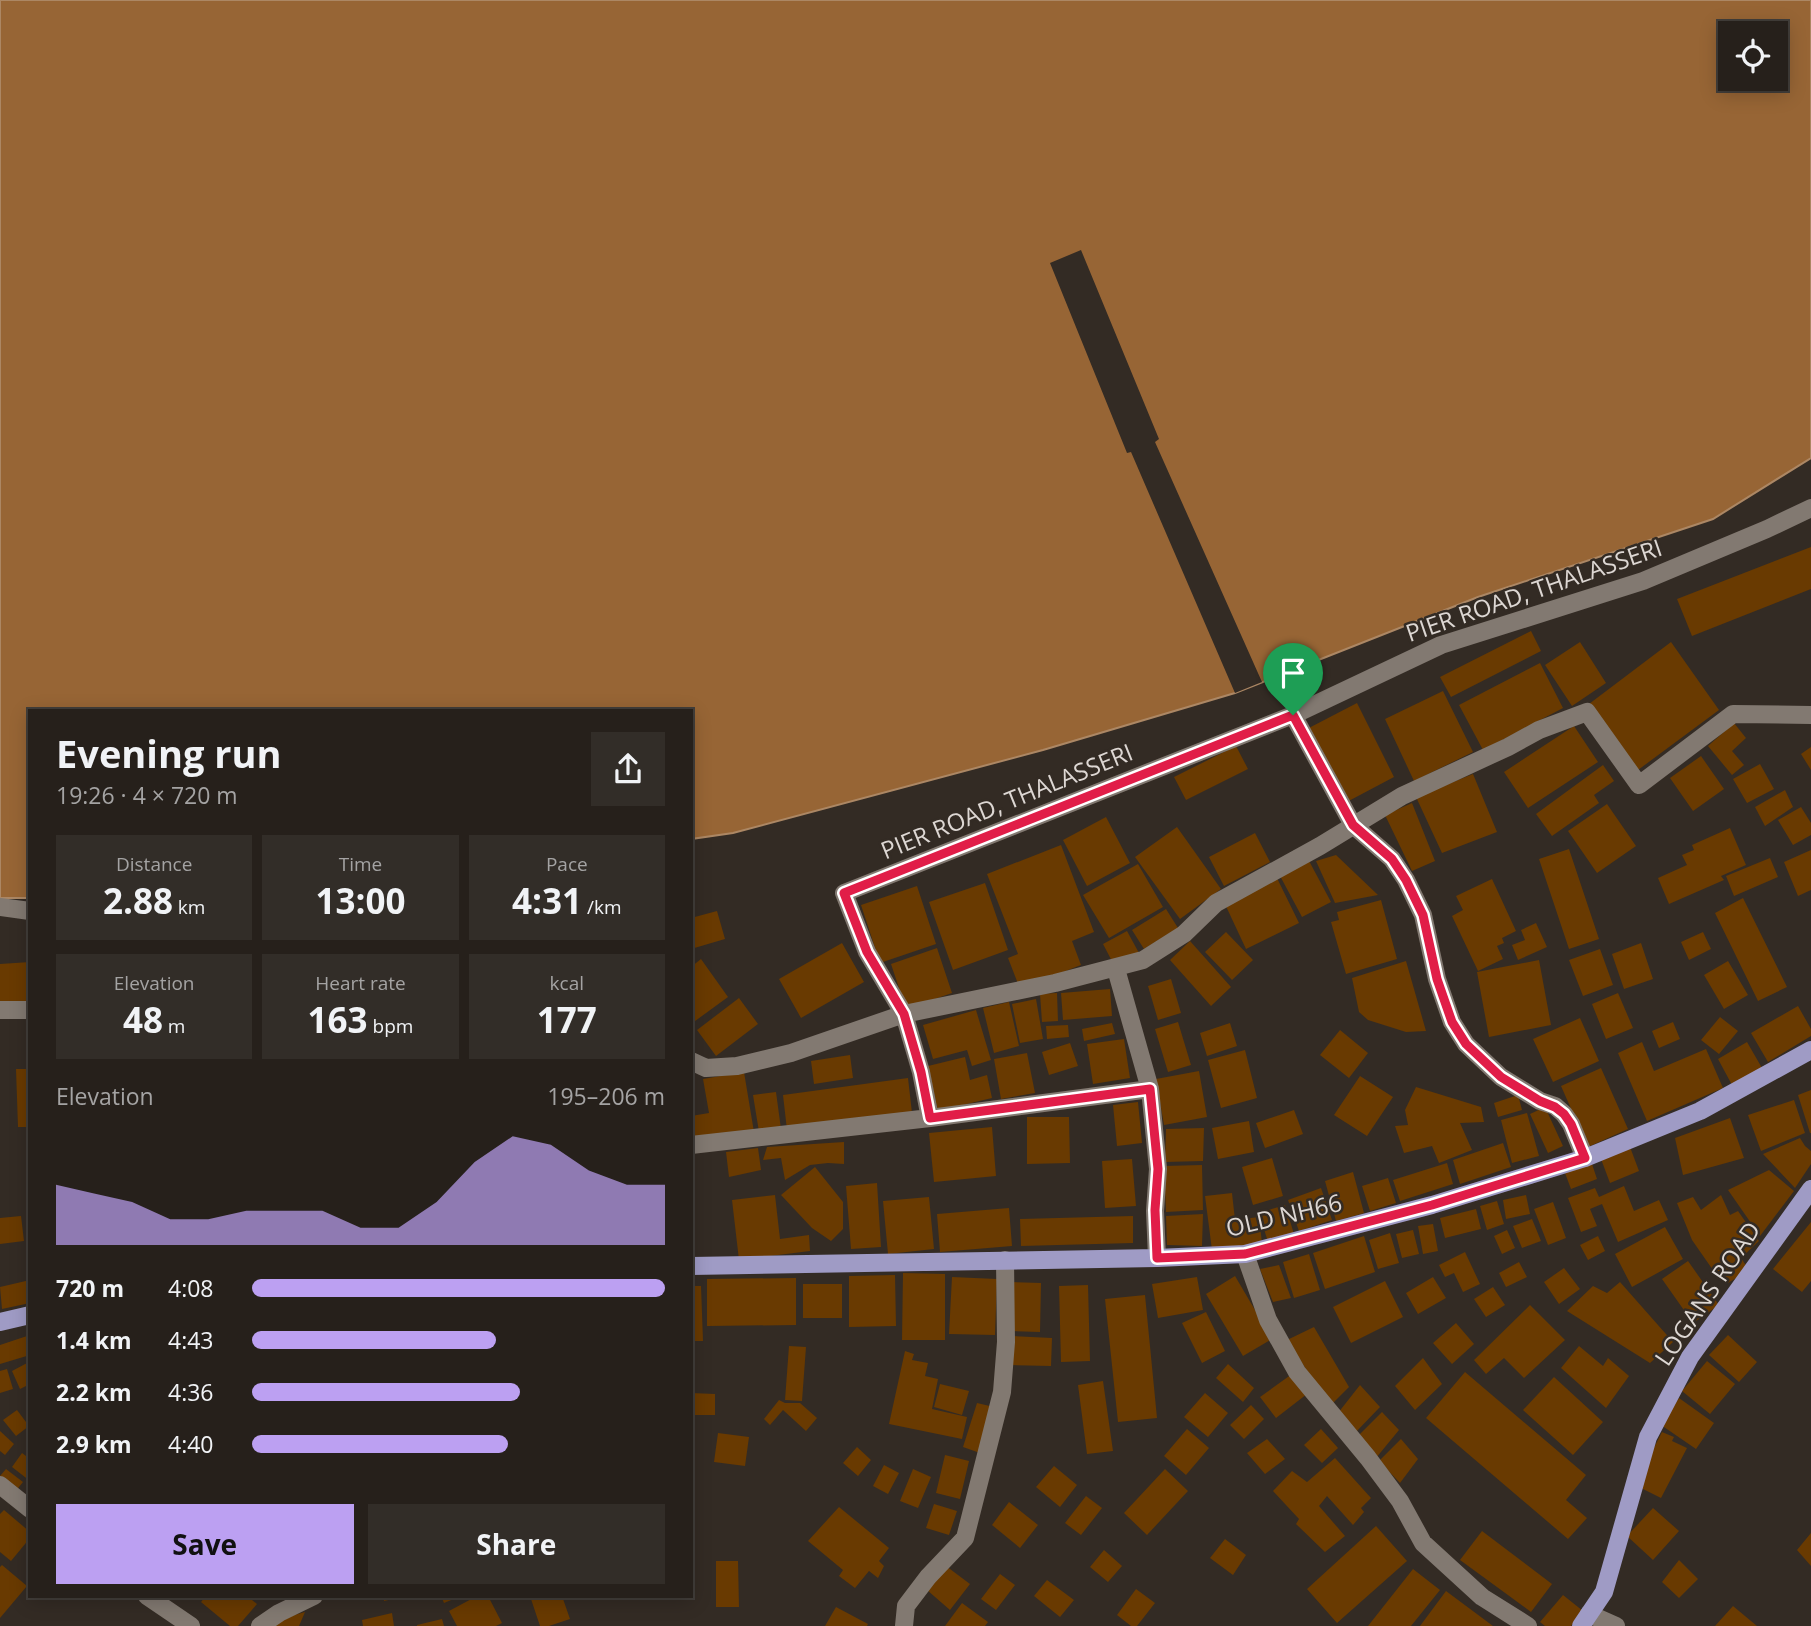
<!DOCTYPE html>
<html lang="en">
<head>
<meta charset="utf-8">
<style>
	:root { --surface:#26201b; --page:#322d28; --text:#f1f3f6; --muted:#a4a3a3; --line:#423e3a; --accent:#bca0f2 }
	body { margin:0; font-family:"Open Sans",sans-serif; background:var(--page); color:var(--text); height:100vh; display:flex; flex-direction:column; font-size:26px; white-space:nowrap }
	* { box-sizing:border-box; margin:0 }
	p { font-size:23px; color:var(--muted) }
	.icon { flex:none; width:38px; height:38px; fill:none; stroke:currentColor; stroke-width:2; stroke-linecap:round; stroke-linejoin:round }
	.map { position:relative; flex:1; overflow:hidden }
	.details { position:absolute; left:28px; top:709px; width:665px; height:889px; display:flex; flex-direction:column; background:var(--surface); border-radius:0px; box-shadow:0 4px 18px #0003,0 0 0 2px var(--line) }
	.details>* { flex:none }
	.buttons { position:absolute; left:1718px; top:21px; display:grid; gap:14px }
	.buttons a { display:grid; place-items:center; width:70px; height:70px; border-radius:0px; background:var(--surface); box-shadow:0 4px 18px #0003,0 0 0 2px var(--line); font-size:35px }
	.pin { position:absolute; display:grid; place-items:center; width:60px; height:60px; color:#fff; margin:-72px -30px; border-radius:50% 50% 50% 0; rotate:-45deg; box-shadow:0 0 7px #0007 }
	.pin .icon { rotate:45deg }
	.round { display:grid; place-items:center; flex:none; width:74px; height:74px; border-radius:0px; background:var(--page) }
	.head { display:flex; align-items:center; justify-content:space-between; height:119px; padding:0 28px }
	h1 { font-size:38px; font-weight:700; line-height:52px }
	.metrics { display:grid; grid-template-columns:repeat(3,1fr); gap:10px; height:119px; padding:7px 28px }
	.metrics div { display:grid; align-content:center; border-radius:0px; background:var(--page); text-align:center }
	.metrics b { font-size:35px; font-weight:700 }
	.metrics small { font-size:19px; font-weight:400 }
	.metrics p { font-size:19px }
	.chart { height:196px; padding:14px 28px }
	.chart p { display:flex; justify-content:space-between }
	.chart svg { width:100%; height:126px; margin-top:7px; fill:var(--accent); opacity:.7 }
	.action { display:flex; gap:14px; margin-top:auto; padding:14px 28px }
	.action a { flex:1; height:80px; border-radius:0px; background:var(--accent); color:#111; font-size:28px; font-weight:700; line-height:80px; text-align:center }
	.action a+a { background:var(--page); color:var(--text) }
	ul { padding:0 28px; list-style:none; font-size:23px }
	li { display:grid; grid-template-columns:112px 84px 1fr; align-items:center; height:52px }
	li i { height:18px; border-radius:9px; background:var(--accent) }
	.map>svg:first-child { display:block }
</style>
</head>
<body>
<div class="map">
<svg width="1811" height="1626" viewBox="0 0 1811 1626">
	<rect width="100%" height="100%" fill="#332b24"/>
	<path fill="#976535" stroke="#ac8764" stroke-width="2" fill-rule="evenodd" d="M0,0H1811V458L1713,519L1478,597L1235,693L1043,750L733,833L691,839V710H30V898H0ZM1731,33H1776V79H1731Z"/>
	<path fill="#332b24" d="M1081,250L1159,439L1155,442L1262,682L1235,693L1131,452L1127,453L1050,263Z"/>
	<path fill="#693a01" d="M1811,547V589L1692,636L1677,599Z
		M1531,631L1541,651L1451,697L1440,677Z
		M1580,642L1606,683L1572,706L1545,665Z
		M1671,642L1719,710L1638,770L1589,704Z
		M1540,663L1563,708L1483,750L1459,705Z
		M1443,691L1473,752L1414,781L1385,719Z
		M1357,703L1394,777L1343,804L1305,730Z
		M1734,723L1746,738L1732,751L1744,765L1732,775L1708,746Z
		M1574,726L1598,762L1528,808L1504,772Z
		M1236,746L1248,769L1186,800L1174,777Z
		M1811,747V770L1801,754Z
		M1701,756L1724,789L1693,811L1670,778Z
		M1760,764L1774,789L1747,803L1733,779Z
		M1603,765L1614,781L1594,795L1599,803L1552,836L1536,814Z
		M1473,774L1497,832L1442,853L1416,797Z
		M1785,790L1793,807L1765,826L1755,807Z
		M1412,803L1435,861L1412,871L1385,815Z
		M1607,804L1636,846L1597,873L1568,831Z
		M1801,807L1811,823V835L1793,845L1778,820Z
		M1106,817L1130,863L1087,886L1063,840Z
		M1177,827L1221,889L1180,919L1135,857Z
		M1730,828L1746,865L1721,876L1724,880L1669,904L1658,878L1687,865L1682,855L1694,850L1692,845Z
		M1255,833L1270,862L1224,886L1209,857Z
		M1061,845L1094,932L1072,941L1081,965L1020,989L1008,958L1018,954L987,874Z
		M1569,849L1599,939L1569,949L1539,859Z
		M1811,850V890L1798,896L1784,862Z
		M1336,855L1378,895L1335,903L1316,861Z
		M1770,858L1778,877L1734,896L1726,876Z
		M1308,859L1331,902L1302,917L1279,874Z
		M1138,864L1163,907L1109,938L1083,895Z
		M1276,876L1299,923L1246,949L1224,902Z
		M1492,879L1516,931L1502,938L1504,943L1497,946L1503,959L1478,971L1452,916L1463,910L1456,896Z
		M985,883L1008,950L953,970L929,902Z
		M917,886L936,944L880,963L861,905Z
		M1743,898L1787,987L1758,1001L1715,913Z
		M1381,900L1397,959L1346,974L1331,922L1339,920L1337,912Z
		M1166,909L1178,928L1144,949L1132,930Z
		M717,911L725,939L691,949V918Z
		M1536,923L1547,947L1518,960L1512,945L1525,940L1521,930Z
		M1127,931L1139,953L1115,967L1103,944Z
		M1226,932L1253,960L1232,980L1205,952Z
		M1703,932L1711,949L1689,960L1681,942Z
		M1190,941L1231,987L1211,1006L1170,960Z
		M842,943L864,982L801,1018L779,979Z
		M1641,943L1653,979L1624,989L1612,954Z
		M937,948L952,993L906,1009L891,964Z
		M1600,949L1613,985L1583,996L1569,960Z
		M701,959L728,997L691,1024V967Z
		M1539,960L1551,1025L1489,1037L1477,972Z
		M1406,961L1426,1031L1406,1032L1368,1020L1359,1012L1352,978Z
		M1728,961L1748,995L1724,1009L1704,975Z
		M30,962V1001L0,1003V964Z
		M1171,979L1181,1013L1158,1020L1148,986Z
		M1110,989L1112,1016L1063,1020L1061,993Z
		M1057,993L1058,1021L1042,1022L1040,994Z
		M1618,993L1633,1028L1606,1039L1592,1004Z
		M739,998L758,1024L716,1056L697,1030Z
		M1036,999L1043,1039L1020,1043L1012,1004Z
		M1009,1002L1019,1046L994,1053L983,1008Z
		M1798,1006L1811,1029V1036L1768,1062L1751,1033Z
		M976,1010L991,1060L972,1066L967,1050L933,1059L923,1025Z
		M1720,1017L1738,1031L1719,1054L1701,1040Z
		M1580,1018L1599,1061L1553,1082L1533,1039Z
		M1178,1022L1191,1065L1168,1072L1155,1029Z
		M1673,1022L1680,1039L1659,1048L1652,1031Z
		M1112,1023L1115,1034L1084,1041L1082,1029Z
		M1230,1023L1237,1046L1207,1056L1200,1033Z
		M1068,1025L1069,1037L1047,1039L1046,1026Z
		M1340,1030L1368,1053L1349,1078L1320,1055Z
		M1124,1039L1130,1078L1093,1084L1087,1044Z
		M1642,1042L1654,1071L1706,1049L1723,1088L1647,1121L1618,1053Z
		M1747,1042L1762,1068L1732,1085L1718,1059Z
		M1070,1043L1078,1066L1049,1075L1042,1052Z
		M1245,1050L1257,1098L1221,1108L1208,1060Z
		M1027,1053L1035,1093L1001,1099L994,1059Z
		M850,1055L853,1078L814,1084L811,1061Z
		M965,1057L970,1080L987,1075L992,1098L938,1111L928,1066Z
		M1601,1068L1628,1129L1588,1147L1561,1086Z
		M16,1069H30V1127H18Z
		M1199,1071L1207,1117L1164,1125L1156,1079Z
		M744,1072L754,1132L691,1143V1116L709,1113L703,1079Z
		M1360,1076L1393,1097L1367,1136L1334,1115Z
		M908,1078L912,1113L787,1130L783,1095Z
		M1416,1087L1481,1107L1484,1122L1460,1123L1472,1150L1439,1163L1432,1146L1404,1153L1395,1126L1408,1125L1405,1110Z
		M1811,1090V1133H1810L1798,1095Z
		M776,1092L781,1129L759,1132L753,1095Z
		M1518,1095L1522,1110L1498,1117L1494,1103Z
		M1794,1100L1805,1133L1761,1151L1748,1115Z
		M1138,1102L1142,1143L1117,1146L1113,1105Z
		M1545,1107L1563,1146L1548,1153L1530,1114Z
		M1294,1110L1303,1134L1265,1148L1256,1123Z
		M1527,1113L1539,1156L1512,1163L1501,1120Z
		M1027,1117H1069L1070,1163L1027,1164Z
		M1730,1118L1744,1158L1683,1175L1675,1138Z
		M1249,1121L1254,1152L1218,1159L1212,1128Z
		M992,1127L996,1176L934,1182L929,1133Z
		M1204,1128L1203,1161L1165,1162L1166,1129Z
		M1800,1138L1805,1146L1811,1151V1164L1795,1188L1763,1154Z
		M844,1142V1164L828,1163L810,1165L785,1180L781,1158L763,1160L767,1147Z
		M1503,1143L1511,1167L1460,1184L1453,1160Z
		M1630,1147L1639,1171L1610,1183L1601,1159Z
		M758,1148L761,1170L729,1177L726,1152Z
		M1272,1158L1283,1196L1253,1205L1242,1167Z
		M1132,1159L1136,1206L1105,1208L1102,1161Z
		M1447,1163L1453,1184L1400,1201L1393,1180Z
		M1592,1164L1597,1179L1571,1189L1565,1173Z
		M1202,1165L1203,1210L1166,1212L1164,1166Z
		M815,1167L843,1202V1229L831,1241L812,1228L781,1195Z
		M1769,1170L1794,1191L1760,1236L1728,1190Z
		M1353,1172L1364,1213L1336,1221L1325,1181Z
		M1388,1178L1396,1203L1370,1211L1362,1186Z
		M877,1183L881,1247L851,1249L846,1186Z
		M1624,1186L1634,1211L1659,1200L1668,1220L1618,1242L1602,1204L1590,1209L1597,1226L1581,1232L1568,1198L1595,1188L1599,1197Z
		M1321,1188L1332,1220L1299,1231L1288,1200Z
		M1232,1193L1235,1220L1259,1217L1262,1243L1212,1250L1205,1196Z
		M775,1195L780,1239L809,1235L810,1251L739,1260L732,1200Z
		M1526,1195L1530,1214L1506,1219L1503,1200Z
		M1721,1195L1730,1215L1738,1211L1759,1241L1741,1258L1749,1270L1728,1283L1721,1270L1715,1273L1692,1240L1677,1203L1693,1197L1701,1210Z
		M929,1197L934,1249L888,1254L883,1201Z
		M1497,1201L1504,1224L1487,1230L1480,1206Z
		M1553,1202L1566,1238L1548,1245L1534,1209Z
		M1285,1205L1294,1234L1268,1242L1259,1213Z
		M1009,1208L1012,1246L940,1252L937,1214Z
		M1476,1209L1481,1229L1445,1238L1440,1218Z
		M1203,1214L1202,1246L1167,1245L1166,1216Z
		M21,1216L24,1241L0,1244V1218Z
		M1133,1216V1243L1021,1246L1020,1219Z
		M1532,1219L1541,1241L1522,1248L1513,1226Z
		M1811,1222V1281L1802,1292L1773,1269Z
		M1433,1224L1438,1251L1423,1254L1418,1226Z
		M1665,1227L1683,1259L1632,1287L1615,1254Z
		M1413,1230L1419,1254L1402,1258L1396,1234Z
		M1507,1230L1515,1248L1502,1254L1494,1236Z
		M1390,1233L1399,1263L1378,1269L1369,1240Z
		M1364,1236L1375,1272L1325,1289L1313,1253Z
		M1598,1236L1605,1251L1588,1260L1580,1245Z
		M1465,1252L1480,1284L1463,1292L1454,1273L1445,1277L1439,1265Z
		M1309,1254L1320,1290L1294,1298L1283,1262Z
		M1688,1261L1719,1305L1693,1323L1662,1279Z
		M1519,1262L1527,1277L1506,1287L1499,1273Z
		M1279,1265L1291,1298L1273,1302L1260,1269Z
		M1564,1268L1580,1289L1559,1304L1544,1282Z
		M903,1273L945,1274V1340H902Z
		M895,1275L896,1326L849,1327V1276Z
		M1235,1276L1272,1339L1243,1356L1206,1294Z
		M952,1277L997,1279L995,1335L949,1334Z
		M1197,1277L1203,1310L1158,1318L1152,1284Z
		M1433,1277L1446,1298L1418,1314L1406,1293Z
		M796,1278V1325L707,1326V1279Z
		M30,1280V1303L2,1309L0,1287Z
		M1385,1281L1403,1317L1351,1343L1333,1307Z
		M1011,1282L1041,1283L1040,1332L1010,1331Z
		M1620,1282L1673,1342L1650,1363L1567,1311L1593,1286L1607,1293Z
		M803,1284H842V1318H803Z
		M1088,1285L1090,1361L1061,1362L1059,1286Z
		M691,1286H701L703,1341H691Z
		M1493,1287L1505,1305L1486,1317L1474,1299Z
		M1145,1295L1157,1418L1118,1422L1105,1299Z
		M1530,1305L1565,1340L1524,1378L1504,1358L1486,1374L1474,1360Z
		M1206,1312L1225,1351L1202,1363L1182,1323Z
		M1456,1323L1474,1344L1452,1364L1433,1343Z
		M1314,1327L1349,1387L1330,1406L1287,1340Z
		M30,1335V1355L0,1364V1345Z
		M1728,1335L1757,1362L1739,1382L1709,1355Z
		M1012,1336L1052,1338L1051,1366L1010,1365Z
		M789,1346L806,1347L802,1401L785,1400Z
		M1579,1346L1603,1366L1608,1358L1629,1376L1606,1408L1561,1368Z
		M905,1351L914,1354L912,1360L928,1363L925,1376L938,1379L932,1409L967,1417L962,1439L889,1424Z
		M1423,1358L1442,1384L1415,1410L1395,1386Z
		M1707,1361L1735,1384L1710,1414L1682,1391Z
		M29,1362L30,1384L20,1389L12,1371Z
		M1228,1364L1254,1388L1243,1402L1216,1378Z
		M7,1369L13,1389L0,1393V1371Z
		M1465,1372L1586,1475L1566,1500L1587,1518L1568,1539L1426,1418Z
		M1292,1374L1307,1394L1276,1418L1260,1397Z
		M1554,1377L1603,1422L1573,1455L1523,1410Z
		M1103,1381L1113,1451L1087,1454L1078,1385Z
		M940,1384L969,1391L962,1415L934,1407Z
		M1360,1385L1380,1407L1355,1433L1338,1413Z
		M691,1393L715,1394V1415H691Z
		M1205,1393L1228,1413L1208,1437L1184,1417Z
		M1679,1398L1714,1423L1696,1449L1661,1425Z
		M779,1400L785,1403H800L817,1418L806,1431L783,1410L770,1425L764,1419Z
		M977,1403L994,1407L980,1453L963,1447Z
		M1251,1405L1264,1419L1244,1439L1230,1425Z
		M17,1410L29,1426L16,1436L3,1420Z
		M1382,1412L1399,1430L1376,1458L1356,1438Z
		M1187,1429L1209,1448L1186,1475L1164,1456Z
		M1321,1429L1338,1448L1322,1463L1304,1445Z
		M0,1431L14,1444L5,1455L0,1451Z
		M1662,1432L1674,1437L1672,1441L1687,1448L1661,1498L1635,1485Z
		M718,1433L749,1437L745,1466L714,1462Z
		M1267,1439L1285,1459L1265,1474L1247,1453Z
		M1401,1439L1418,1459L1400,1483L1379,1461Z
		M857,1447L871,1460L858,1476L843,1463Z
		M22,1453L30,1459V1481L12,1467Z
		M945,1455L969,1461L960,1499L936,1493Z
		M1335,1458L1371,1498L1361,1508L1364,1512L1353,1525L1327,1496L1319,1506L1345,1536L1325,1552L1296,1524L1299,1519L1273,1491L1292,1471L1307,1482Z
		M884,1465L899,1473L888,1494L873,1486Z
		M1054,1466L1077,1485L1060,1507L1036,1487Z
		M6,1469L23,1482L15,1492L0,1481V1476Z
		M913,1469L931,1477L918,1508L900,1501Z
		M1165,1469L1188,1491L1147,1535L1124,1513Z
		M1086,1496L1102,1508L1081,1535L1065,1523Z
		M1009,1502L1038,1525L1020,1548L992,1525Z
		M934,1504L957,1511L949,1535L926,1528Z
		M839,1507L889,1548L879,1561L884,1566L878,1578L869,1571L855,1588L839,1576L843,1570L808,1541Z
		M1653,1508L1679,1531L1653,1560L1627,1536Z
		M4,1510L30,1532V1538L11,1561L0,1552V1514Z
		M1376,1526L1407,1561L1337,1623L1307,1589Z
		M1482,1531L1552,1584L1531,1612L1460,1560Z
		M1811,1533V1566L1797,1550Z
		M1225,1539L1246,1555L1233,1575L1210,1558Z
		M1104,1550L1122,1566L1108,1582L1090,1567Z
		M1679,1560L1698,1579L1679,1598L1662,1582Z
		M716,1561H738L739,1607H716Z
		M2,1565L27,1586L0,1618V1567Z
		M946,1566L970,1584L950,1610L927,1590Z
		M1413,1569L1440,1590L1411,1626H1368Z
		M1000,1574L1015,1585L996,1610L981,1599Z
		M1047,1580L1074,1600L1060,1617L1034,1596Z
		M1136,1589L1155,1603L1137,1626H1131L1117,1615Z
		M1446,1591L1493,1626H1420Z
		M1563,1595L1583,1611L1571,1626H1545L1540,1622Z
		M206,1596H247L257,1604L238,1626H230L201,1602Z
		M384,1596H401V1597L384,1601Z
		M441,1596H461L444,1603Z
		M477,1596H488L502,1623L496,1626H457L449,1611Z
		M530,1596H562L570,1619L549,1626H540Z
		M962,1603L988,1622L985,1626H945Z
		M1733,1606L1757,1626H1715Z
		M836,1607L868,1624L867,1626H825Z
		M305,1612L299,1626H266L287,1617Z
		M392,1613L394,1626H363L362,1620Z
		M442,1619L444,1626H417V1625Z"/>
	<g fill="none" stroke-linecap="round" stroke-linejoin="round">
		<path stroke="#827971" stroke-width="18" d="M1293,715L1353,825L1392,859L1406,880L1423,915L1437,979L1452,1022L1466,1044L1501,1077L1540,1101L1555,1106L1564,1114L1571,1124L1585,1158
			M0,907L30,911
			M1116,969L1150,1089L1158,1169L1155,1211L1157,1258
			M0,1010H30
			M691,1061L706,1068L737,1066L791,1053L904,1014L1055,983L1143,960L1184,934L1216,903L1320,846L1402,796L1508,747L1539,730L1587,712L1639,785L1733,714L1811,715
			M1150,1089L930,1118L921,1072L904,1014L867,952L844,893L1293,715L1441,645L1643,581L1767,529L1811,508
			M691,1145L930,1118
			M1245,1254L1268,1320L1297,1372L1368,1458L1400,1501L1423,1543L1482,1597L1528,1626
			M1589,1614L1616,1626
			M260,1626L279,1613L314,1596
			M904,1626L906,1606L928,1577L965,1538L1002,1392L1006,1342L1005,1260"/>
		<path stroke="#827971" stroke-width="18" d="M0,1485L30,1509
			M147,1596L191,1626"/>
		<path stroke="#9f9bc5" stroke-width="18" d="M691,1266L1157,1258L1245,1254L1432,1205L1585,1158L1700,1111L1811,1050
			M0,1322L30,1315
			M1581,1626L1604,1592L1648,1437L1690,1357L1811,1189"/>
	</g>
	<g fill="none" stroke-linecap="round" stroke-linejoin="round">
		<defs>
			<path id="route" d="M1293,715L1353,825L1392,859L1406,880L1423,915L1437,979L1452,1022L1466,1044L1501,1077L1540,1101L1555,1107L1564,1114L1571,1124L1585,1158L1432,1205L1245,1254L1157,1258L1155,1210L1158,1169L1150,1089L930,1118L921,1072L904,1014L867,952L844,893Z"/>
		</defs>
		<use href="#route" stroke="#fff" stroke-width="14"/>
		<use href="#route" stroke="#e11d48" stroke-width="9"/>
	</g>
	<g text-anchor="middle" stroke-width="5" stroke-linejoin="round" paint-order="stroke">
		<g font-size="24" fill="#ddd7d3" stroke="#332b24">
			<text transform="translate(1534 591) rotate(-19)" y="8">PIER ROAD, THALASSERI</text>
			<text transform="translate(1007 802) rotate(-22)" y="8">PIER ROAD, THALASSERI</text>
			<text transform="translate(1284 1216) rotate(-13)" y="8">OLD NH66</text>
			<text transform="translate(1708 1294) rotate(-56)" y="8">LOGANS ROAD</text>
		</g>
	</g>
</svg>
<div class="buttons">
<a><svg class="icon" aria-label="locate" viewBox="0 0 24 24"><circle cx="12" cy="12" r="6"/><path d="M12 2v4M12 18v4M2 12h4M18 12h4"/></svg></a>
</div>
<div class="pin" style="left:1293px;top:715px;background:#1e9e55"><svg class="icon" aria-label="arrive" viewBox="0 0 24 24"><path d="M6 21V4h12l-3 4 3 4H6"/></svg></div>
<section class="details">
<div class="head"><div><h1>Evening run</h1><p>19:26 · 4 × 720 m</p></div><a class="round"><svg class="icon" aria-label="share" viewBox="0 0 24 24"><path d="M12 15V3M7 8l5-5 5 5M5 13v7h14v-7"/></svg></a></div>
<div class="metrics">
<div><p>Distance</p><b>2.88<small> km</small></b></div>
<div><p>Time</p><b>13:00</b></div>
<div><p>Pace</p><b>4:31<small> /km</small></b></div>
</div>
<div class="metrics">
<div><p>Elevation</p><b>48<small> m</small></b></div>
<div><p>Heart rate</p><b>163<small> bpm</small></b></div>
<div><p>kcal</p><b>177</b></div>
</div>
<div class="chart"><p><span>Elevation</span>195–206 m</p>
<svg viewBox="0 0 160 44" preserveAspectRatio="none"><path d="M0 44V23L10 26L20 29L30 35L40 35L50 32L60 32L70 32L80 38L90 38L100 29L110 15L120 6L130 9L140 18L150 23L160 23V44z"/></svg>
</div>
<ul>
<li><b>720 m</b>4:08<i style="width:100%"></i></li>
<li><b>1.4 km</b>4:43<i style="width:59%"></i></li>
<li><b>2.2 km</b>4:36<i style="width:65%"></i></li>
<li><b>2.9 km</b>4:40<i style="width:62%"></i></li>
</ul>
<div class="action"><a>Save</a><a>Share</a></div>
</section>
</div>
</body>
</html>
